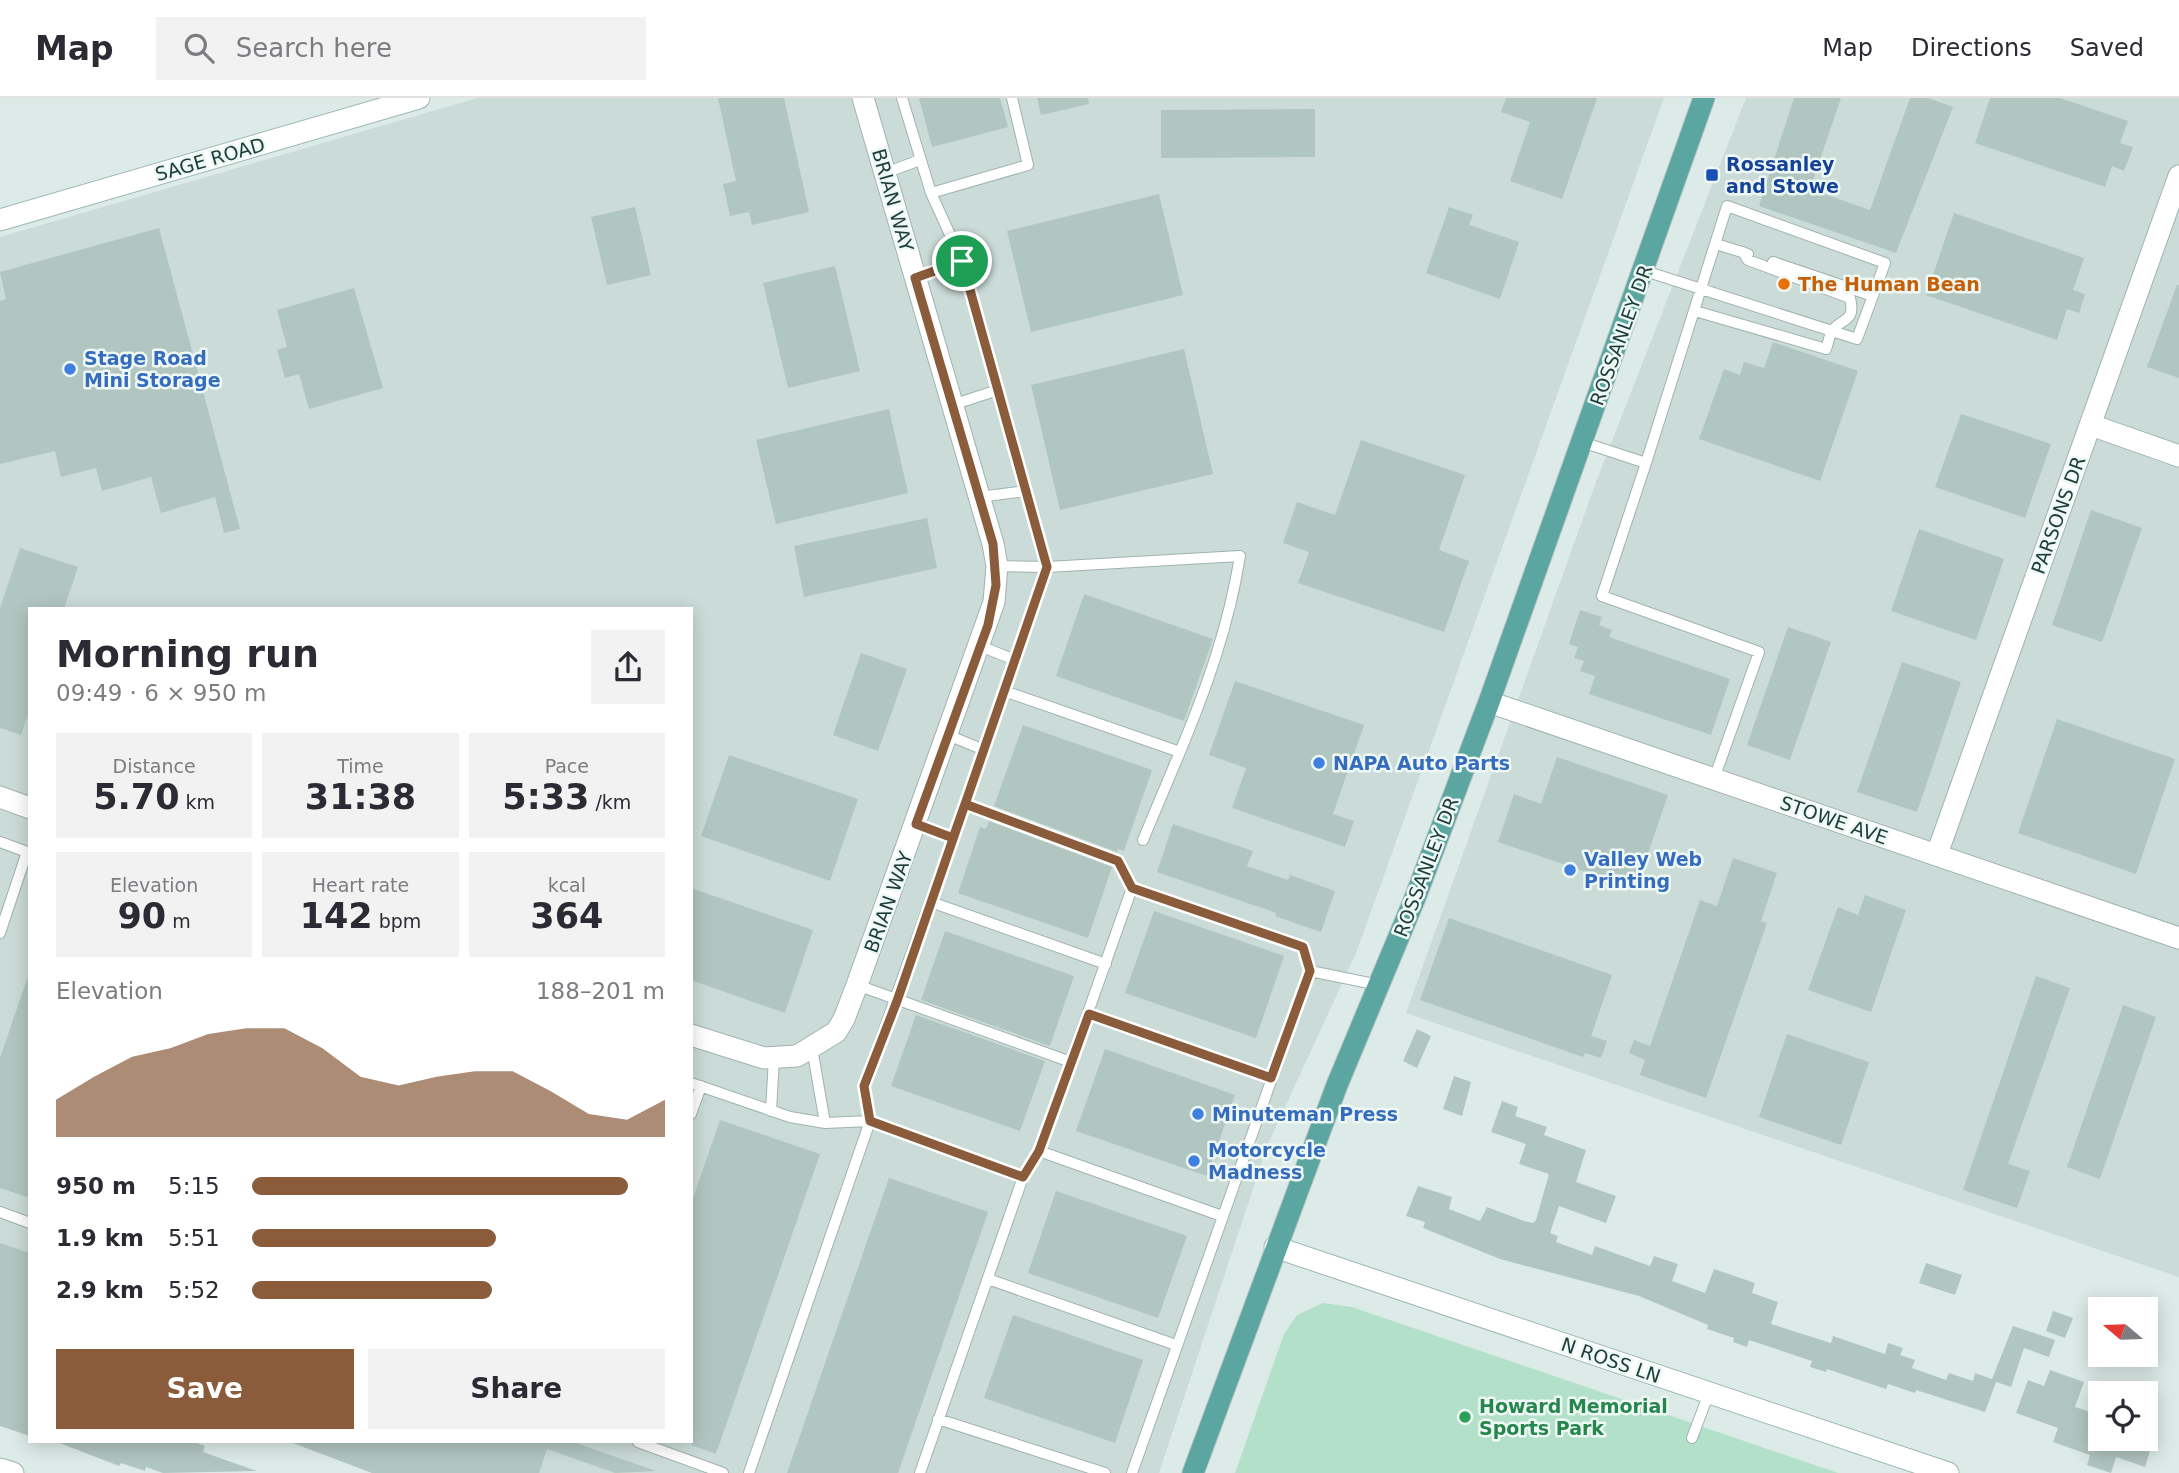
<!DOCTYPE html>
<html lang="en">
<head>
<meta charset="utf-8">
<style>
	:root { --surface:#fff; --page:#f2f2f3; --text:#2b2b33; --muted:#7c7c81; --line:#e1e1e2; --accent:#8a5c3c }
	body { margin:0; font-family:"DejaVu Sans",sans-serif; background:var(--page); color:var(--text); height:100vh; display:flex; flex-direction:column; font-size:26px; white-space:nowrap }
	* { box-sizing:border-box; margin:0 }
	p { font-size:23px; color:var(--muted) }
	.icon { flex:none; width:38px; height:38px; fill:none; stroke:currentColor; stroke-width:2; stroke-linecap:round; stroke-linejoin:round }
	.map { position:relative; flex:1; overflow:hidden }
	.side { position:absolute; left:28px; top:509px; width:665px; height:836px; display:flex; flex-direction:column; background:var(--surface); border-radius:0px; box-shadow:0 4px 18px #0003 }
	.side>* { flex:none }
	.needle { width:46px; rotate:289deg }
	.tools { position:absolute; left:2088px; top:1199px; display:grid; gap:14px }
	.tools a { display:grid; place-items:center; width:70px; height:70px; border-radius:0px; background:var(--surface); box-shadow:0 4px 18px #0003; font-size:35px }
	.pin { position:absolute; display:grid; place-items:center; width:60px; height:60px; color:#fff; margin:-30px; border:4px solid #fff; border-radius:50%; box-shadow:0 2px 7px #0007 }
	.round { display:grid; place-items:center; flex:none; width:74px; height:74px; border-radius:0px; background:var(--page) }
	.overview { display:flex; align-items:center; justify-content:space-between; height:119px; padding:0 28px }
	h1 { font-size:38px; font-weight:700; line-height:52px }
	.figures { display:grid; grid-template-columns:repeat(3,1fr); gap:10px; height:119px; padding:7px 28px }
	.figures div { display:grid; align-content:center; border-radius:0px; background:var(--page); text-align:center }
	.figures b { font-size:35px; font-weight:700 }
	.figures small { font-size:19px; font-weight:400 }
	.figures p { font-size:19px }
	.chart { height:196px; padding:14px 28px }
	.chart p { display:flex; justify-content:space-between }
	.chart svg { width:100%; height:126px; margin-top:7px; fill:var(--accent); opacity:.7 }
	.primary-button { display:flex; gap:14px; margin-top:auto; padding:14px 28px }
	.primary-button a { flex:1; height:80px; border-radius:0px; background:var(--accent); color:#fff; font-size:28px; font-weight:700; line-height:80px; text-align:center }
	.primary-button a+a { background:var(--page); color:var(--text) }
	ul { padding:0 28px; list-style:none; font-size:23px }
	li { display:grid; grid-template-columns:112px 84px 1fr; align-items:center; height:52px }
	li i { height:18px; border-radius:9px; background:var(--accent) }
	header { display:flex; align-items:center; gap:42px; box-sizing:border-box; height:98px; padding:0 35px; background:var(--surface); border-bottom:2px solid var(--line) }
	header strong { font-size:33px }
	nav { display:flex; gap:38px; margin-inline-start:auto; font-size:24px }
	.search { width:490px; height:63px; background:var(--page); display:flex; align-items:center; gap:18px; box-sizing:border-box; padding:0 24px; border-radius:0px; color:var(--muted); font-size:26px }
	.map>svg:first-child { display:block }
</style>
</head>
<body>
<header>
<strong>Map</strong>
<div class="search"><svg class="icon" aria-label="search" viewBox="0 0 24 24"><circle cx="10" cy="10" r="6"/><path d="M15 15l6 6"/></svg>Search here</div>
<nav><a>Map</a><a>Directions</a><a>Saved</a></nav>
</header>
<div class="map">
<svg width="2179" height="1375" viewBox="0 0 2179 1375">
	<rect width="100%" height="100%" fill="#ddebe8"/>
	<path fill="#cbdbd7" d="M477,0H1664L1356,855L1268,1046L1159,1375H386L295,1344H691V511H30V1253L0,1243V139Z
		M1746,0H2179V1179L1406,915L1596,384Z"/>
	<path fill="#b3e0c8" d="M1323,1205L1352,1209L1838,1375H1235L1284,1236L1297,1217Z"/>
	<path fill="#b2c6c1" d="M718,0H784L809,114L752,127L749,114L730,118L723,86L736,83Z
		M919,0H1000L1008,29L932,49Z
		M1037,0H1088L1089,6L1041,17Z
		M1506,0H1597L1562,101L1510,83L1530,24L1501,14Z
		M1794,0H1841L1810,91L1870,112L1910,0H1928L1953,9L1896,155L1759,108Z
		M1990,0H2060L2128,23L2120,45L2133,49L2124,73L2112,68L2105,89L1975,45Z
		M1315,11V59L1161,60V12Z
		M1159,96L1183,197L1031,234L1007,133Z
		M635,109L651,177L607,187L591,119Z
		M1449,109L1473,117L1469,127L1519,144L1500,201L1426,175Z
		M1954,115L2084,160L2073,192L2085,196L2079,215L2067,211L2057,242L1926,197Z
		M159,130L240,431L224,435L215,399L161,415L151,379L102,393L96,370L61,379L55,353L0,366V203L6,201L0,174Z
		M835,168L860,273L788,290L763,185Z
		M2177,187H2179V280L2147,269Z
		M354,190L383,290L309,311L299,276L285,280L277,252L287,249L277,212Z
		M1773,244L1858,273L1820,383L1699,341L1724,271L1740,277L1744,264L1764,270Z
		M1184,251L1213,376L1060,412L1031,287Z
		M889,311L908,395L776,426L756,342Z
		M1961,316L2051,346L2025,420L1935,389Z
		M1361,342L1465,377L1439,452L1469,463L1444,534L1298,485L1309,454L1283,445L1297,404L1335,417Z
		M2091,412L2142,430L2102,544L2052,527Z
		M927,420L937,470L804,499L794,448Z
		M1919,431L2004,461L1976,542L1891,513Z
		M20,450L78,469L64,511H30V610L21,637L0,630V510Z
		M1084,496L1213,541L1184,623L1056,578Z
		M1580,512L1602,519L1599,527L1612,532L1609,539L1730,581L1711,637L1589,596L1595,578L1580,573L1584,563L1574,560L1578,549L1569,546Z
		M1788,529L1831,544L1790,662L1747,647Z
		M861,555L907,571L878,653L833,637Z
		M1902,564L1961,584L1917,714L1857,694Z
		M1235,583L1364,627L1333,716L1354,723L1345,749L1232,710L1246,670L1209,657Z
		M2057,621L2175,661L2136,776L2018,735Z
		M1023,627L1152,672L1124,753L1118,751L1117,754L994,708Z
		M729,657L858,701L830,783L701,738Z
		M1557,659L1668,697L1636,791L1498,744L1514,696L1541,706Z
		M989,723L1112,769L1088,840L958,795L980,729L986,731Z
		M1173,726L1253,753L1247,768L1288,782L1290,777L1335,793L1321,834L1275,818L1276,815L1157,774Z
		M1733,760L1777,775L1761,823L1767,825L1706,1000L1640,977L1645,962L1629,955L1634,942L1650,948L1700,802L1717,808Z
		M691,790L813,832L785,915L691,882Z
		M1865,797L1906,812L1871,914L1808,892L1838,809L1858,817Z
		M1154,813L1284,858L1256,940L1125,895Z
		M1449,820L1612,877L1591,938L1607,943L1601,960L1585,955L1583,959L1420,902Z
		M945,833L1074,878L1050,948L921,902Z
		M2036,878L2070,890L2008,1066L2030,1073L2017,1110L1963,1092Z
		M27,881H30V1100L0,1090V960Z
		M2123,907L2156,919L2100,1081L2067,1069Z
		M916,917L1045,963L1020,1033L891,988Z
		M1417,931L1431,938L1417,970L1403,963Z
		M1787,936L1869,964L1841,1047L1759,1019Z
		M1105,951L1235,997L1207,1078L1076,1033Z
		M1454,978L1471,984L1462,1018L1443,1011Z
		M1502,1003L1518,1009L1515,1018L1547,1029L1544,1037L1586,1052L1576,1084L1616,1098L1606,1125L1559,1108L1550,1135L1558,1138L1556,1144L1592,1157L1595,1148L1650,1168L1654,1158L1678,1166L1672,1183L1705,1195L1714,1171L1755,1185L1752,1195L1778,1204L1771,1226L1831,1245L1833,1238L1885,1256L1888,1245L1903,1250L1900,1257L1915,1262L1912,1270L1946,1282L1949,1275L1973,1283L1975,1275L1992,1281L2013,1228L2055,1242L2049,1259L2024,1250L2011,1289L1996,1284L1985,1314L1916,1292L1915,1295L1888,1286L1886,1291L1827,1271L1826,1274L1810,1269L1812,1263L1749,1242L1747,1249L1733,1244L1734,1240L1707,1231L1708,1227L1639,1198L1500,1161L1423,1130L1425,1124L1406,1118L1418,1088L1452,1099L1449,1111L1480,1123L1487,1109L1524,1123L1533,1125L1536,1122L1549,1076L1519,1066L1526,1046L1491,1034Z
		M720,1022L820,1056L716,1356L691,1347V1106Z
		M889,1080L988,1114L898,1375H787Z
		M1056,1093L1187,1138L1158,1220L1028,1175Z
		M0,1145L30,1155V1338L0,1328Z
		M1926,1165L1962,1177L1955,1197L1919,1185Z
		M2053,1213L2073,1220L2065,1240L2046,1233Z
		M1013,1217L1143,1262L1115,1345L984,1300Z
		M2050,1272L2084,1284L2075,1309L2100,1317V1340H2154L2145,1369L2116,1359L2111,1375L2087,1367L2090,1357L2053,1344L2058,1330L2016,1315L2028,1282L2044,1288Z
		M57,1344H194L205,1348L203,1354L257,1373L163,1375L146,1369L145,1373L121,1365L119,1368Z
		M290,1344H573L656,1373L615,1375L547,1351L539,1375H372Z"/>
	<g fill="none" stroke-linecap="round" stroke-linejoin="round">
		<defs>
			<path id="lane" d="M902,0L931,95L962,163L1047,469L997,468
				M885,75L920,62
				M931,95L1028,67L1012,0
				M1716,146L1748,156
				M1773,164L1873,198
				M1645,173L1857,241L1885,165L1727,108L1646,365
				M915,180L962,163
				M1695,213L1826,251C1828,246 1829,238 1832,233C1842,219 1856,225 1850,200L1748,162L1743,154
				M952,307L998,292
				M1582,344L1646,365L1602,498L1759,554L1714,681
				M979,399L1026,393
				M980,548L1015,562
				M948,637L984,652
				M965,706L1047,469L1240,458C1229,527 1207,589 1180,654L1004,593
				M916,726L953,740
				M1143,742L1180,654
				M0,744L30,755
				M931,804L1106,866
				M0,835L27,754
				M857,887L1071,964
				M1089,916L1271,980
				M812,950L825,1025
				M691,985L790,1019L825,1025L870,1023L864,988L965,706L1118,763L1132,790
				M771,1013L774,960
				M691,1016L701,988
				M1039,1053L1222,1118
				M1023,1079L1039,1053L1132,790L1303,849L1310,873
				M0,1114L30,1125
				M988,1181L1176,1247
				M938,1321L1105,1375
				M1692,1340L1709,1295
				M638,1344L723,1375
				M749,1375L870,1023L1023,1079L920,1375
				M1132,1375L1310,873L1379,887"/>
			<path id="street" d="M2091,327L2179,358
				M1489,604L2179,840
				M0,699L30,710
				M1937,756L2179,78
				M691,937L764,960L797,958L836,934L844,921L857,887L994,504L997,468L993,446L863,0
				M0,1371L13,1375"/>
			<path id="secondary" d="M0,122L419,0
				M1275,1149L1948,1375"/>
			<path id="primary" d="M1193,1375L1337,987L1415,800L1489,604L1704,0"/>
		</defs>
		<use href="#lane" stroke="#a0b3b0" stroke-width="12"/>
		<use href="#street" stroke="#a0b3b0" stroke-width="23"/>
		<use href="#secondary" stroke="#9bb8b3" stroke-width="23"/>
		<use href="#primary" stroke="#bbc5c4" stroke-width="23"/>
		<use href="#lane" stroke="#fff" stroke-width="10"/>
		<use href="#street" stroke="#fff" stroke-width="21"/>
		<use href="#secondary" stroke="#fff" stroke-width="21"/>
		<use href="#primary" stroke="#5ca6a2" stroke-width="21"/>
	</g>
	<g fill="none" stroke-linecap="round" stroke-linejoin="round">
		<defs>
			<path id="route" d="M962,163L1047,469L897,903L864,988L870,1023L1023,1079L1039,1053L1089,916L1271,980L1310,873L1303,849L1132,790L1118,763L965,706L953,740L916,726L988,527L996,487L993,446L915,180L962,163"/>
		</defs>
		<use href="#route" stroke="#fff" stroke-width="14"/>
		<use href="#route" stroke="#8a5c3c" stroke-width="9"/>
	</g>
	<rect fill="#1a4fb4" stroke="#eef8f5" stroke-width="2.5" x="1705" y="70" width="14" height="14" rx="3.5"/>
	<circle fill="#e8710a" stroke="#eef8f5" stroke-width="2.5" cx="1784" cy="186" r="7"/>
	<g fill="#3f7fe0" stroke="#eef8f5" stroke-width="2.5">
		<circle cx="70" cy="271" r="7"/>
		<circle cx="1319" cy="665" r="7"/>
		<circle cx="1570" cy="772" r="7"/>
		<circle cx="1198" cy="1016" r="7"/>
		<circle cx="1194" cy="1063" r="7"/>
	</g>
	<circle fill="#2e9e5b" stroke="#eef8f5" stroke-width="2.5" cx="1465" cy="1319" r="7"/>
	<g text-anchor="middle" stroke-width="5" stroke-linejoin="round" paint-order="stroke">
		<g font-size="19" fill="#1d3d3a" stroke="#eef8f5">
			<text transform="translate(210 61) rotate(-16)" y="7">SAGE ROAD</text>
			<text transform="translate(893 102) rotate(74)" y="7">BRIAN WAY</text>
			<text transform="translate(1621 237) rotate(-70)" y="7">ROSSANLEY DR</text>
			<text transform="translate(2058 417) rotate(-70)" y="7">PARSONS DR</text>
			<text transform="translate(1834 722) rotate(19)" y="7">STOWE AVE</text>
			<text transform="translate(1426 769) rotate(-69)" y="7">ROSSANLEY DR</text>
			<text transform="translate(888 804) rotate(-70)" y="7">BRIAN WAY</text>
			<text transform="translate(1611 1262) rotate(19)" y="7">N ROSS LN</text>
		</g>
		<g font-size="19" font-weight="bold" fill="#164399" stroke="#eef8f5" text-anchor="start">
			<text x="1726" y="73">Rossanley<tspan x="1726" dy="22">and Stowe</tspan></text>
		</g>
		<g font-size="19" font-weight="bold" fill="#c56008" stroke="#eef8f5" text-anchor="start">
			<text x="1798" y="193">The Human Bean</text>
		</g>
		<g font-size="19" font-weight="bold" fill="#366cbe" stroke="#eef8f5" text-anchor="start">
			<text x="84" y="267">Stage Road<tspan x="84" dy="22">Mini Storage</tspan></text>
			<text x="1333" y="672">NAPA Auto Parts</text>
			<text x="1584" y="768">Valley Web<tspan x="1584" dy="22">Printing</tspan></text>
			<text x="1212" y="1023">Minuteman Press</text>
			<text x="1208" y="1059">Motorcycle<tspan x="1208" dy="22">Madness</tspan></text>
		</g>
		<g font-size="19" font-weight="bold" fill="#27864d" stroke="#eef8f5" text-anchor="start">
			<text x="1479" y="1315">Howard Memorial<tspan x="1479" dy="22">Sports Park</tspan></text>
		</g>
	</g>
</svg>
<div class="tools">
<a><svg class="needle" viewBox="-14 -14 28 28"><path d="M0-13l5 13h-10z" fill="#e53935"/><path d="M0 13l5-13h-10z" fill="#7c7c81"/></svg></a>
<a><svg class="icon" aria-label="locate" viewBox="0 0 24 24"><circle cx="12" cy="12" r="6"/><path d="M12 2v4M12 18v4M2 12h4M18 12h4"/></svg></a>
</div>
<div class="pin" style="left:962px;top:163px;background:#1e9e55"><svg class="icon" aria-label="arrive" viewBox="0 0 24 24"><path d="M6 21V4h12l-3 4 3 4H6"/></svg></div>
<section class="side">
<div class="overview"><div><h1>Morning run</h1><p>09:49 · 6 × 950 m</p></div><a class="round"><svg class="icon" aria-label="share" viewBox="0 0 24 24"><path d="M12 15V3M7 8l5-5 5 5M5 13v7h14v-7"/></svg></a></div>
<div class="figures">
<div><p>Distance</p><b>5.70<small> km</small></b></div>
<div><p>Time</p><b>31:38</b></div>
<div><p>Pace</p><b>5:33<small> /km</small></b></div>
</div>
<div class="figures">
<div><p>Elevation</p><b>90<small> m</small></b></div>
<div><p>Heart rate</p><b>142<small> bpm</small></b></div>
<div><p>kcal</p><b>364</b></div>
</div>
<div class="chart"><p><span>Elevation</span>188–201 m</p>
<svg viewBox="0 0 160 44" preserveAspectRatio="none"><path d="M0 44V31L10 23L20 16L30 13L40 8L50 6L60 6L70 13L80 23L90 26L100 23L110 21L120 21L130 28L140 36L150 38L160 31V44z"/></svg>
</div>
<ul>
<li><b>950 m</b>5:15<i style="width:91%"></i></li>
<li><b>1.9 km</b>5:51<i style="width:59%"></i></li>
<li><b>2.9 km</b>5:52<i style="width:58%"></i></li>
</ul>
<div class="primary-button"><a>Save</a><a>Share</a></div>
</section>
</div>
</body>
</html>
